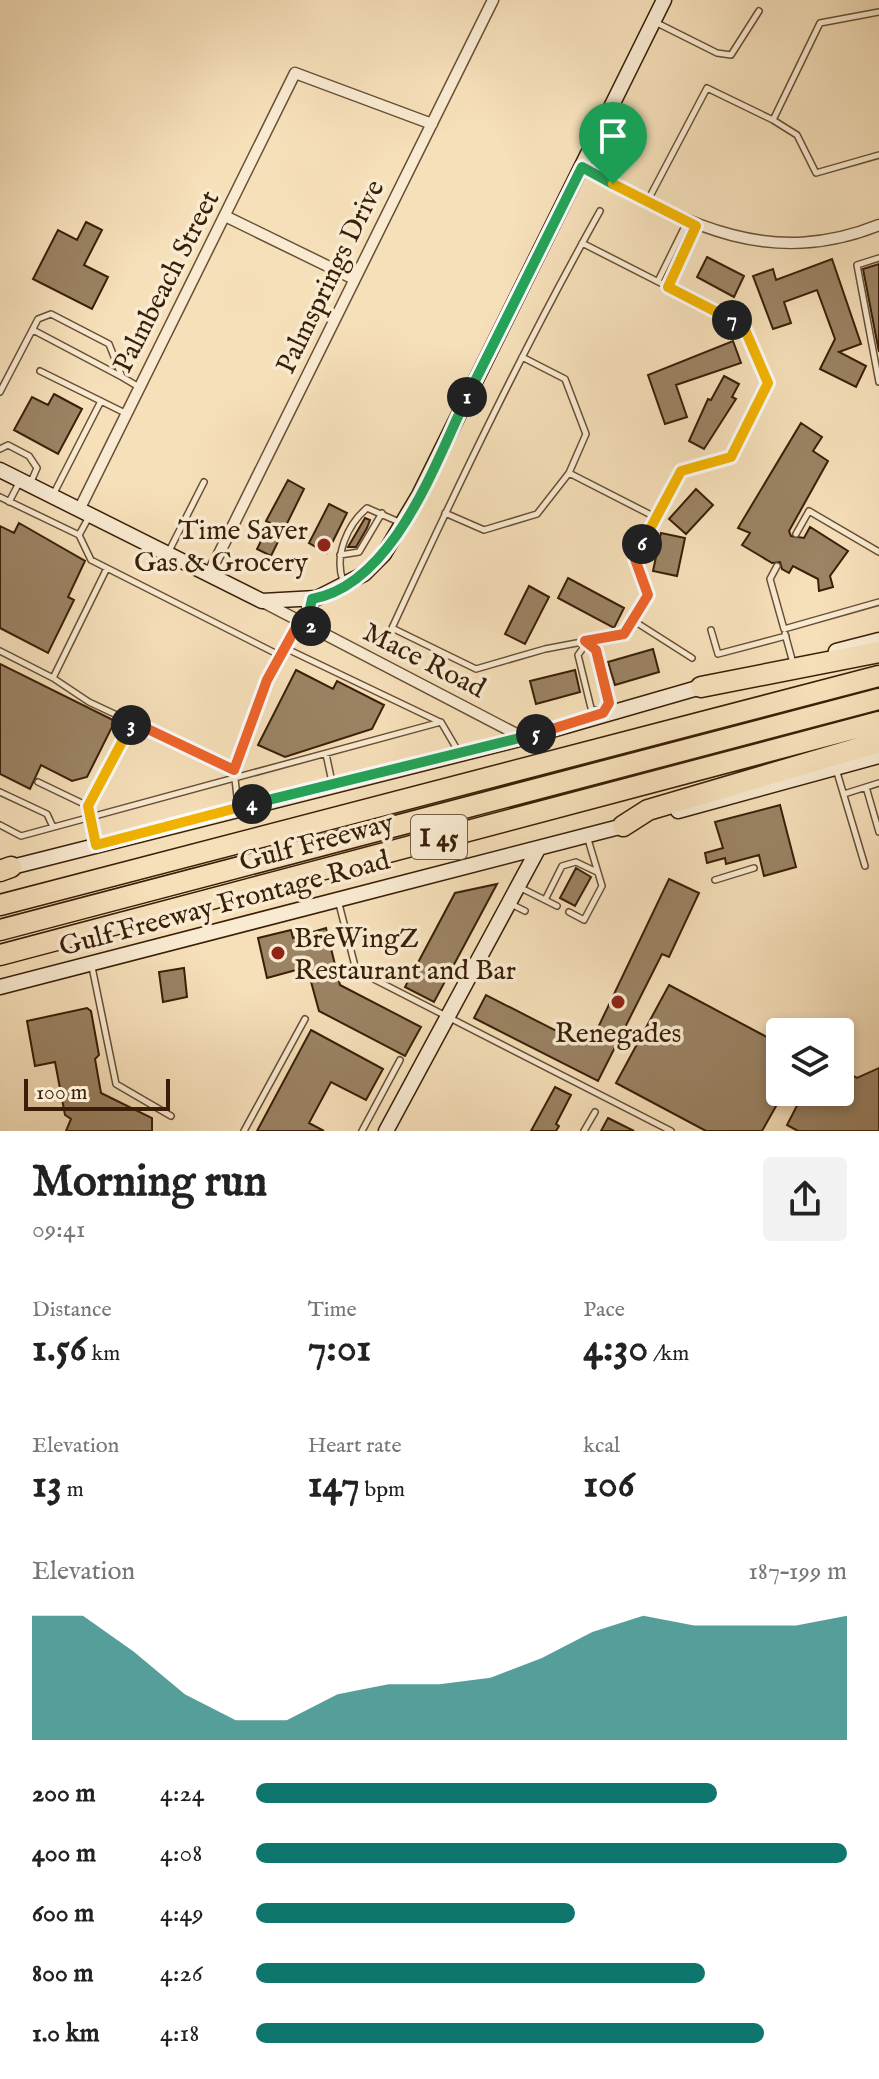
<!DOCTYPE html>
<html lang="en">
<head>
<meta charset="utf-8">
<style>
	:root { --surface:#fff; --page:#f2f2f2; --text:#222; --muted:#767676; --accent:#0f766e }
	body { margin:0; font-family:"IM FELL English",serif; background:var(--page); color:var(--text); height:100vh; display:flex; flex-direction:column; font-size:30px; white-space:nowrap }
	* { box-sizing:border-box; margin:0 }
	p { font-size:26px; color:var(--muted) }
	.icon { flex:none; width:44px; height:44px; fill:none; stroke:currentColor; stroke-width:2; stroke-linecap:round; stroke-linejoin:round }
	.map { position:relative; height:1131px; overflow:hidden }
	.sheet { display:flex; flex-direction:column; background:var(--surface); flex:1 }
	.sheet>* { flex:none }
	.buttons { position:absolute; left:766px; top:1018px; display:grid; gap:16px }
	.buttons a { display:grid; place-items:center; width:88px; height:88px; border-radius:8px; background:var(--surface); box-shadow:0 4px 12px #0003; font-size:40px }
	.scale { position:absolute; left:24px; bottom:20px; width:146px; box-sizing:border-box; padding-left:8px; border:4px solid #391f07; border-top:0; font-size:22px; line-height:28px; white-space:nowrap; color:#391f07; -webkit-text-stroke:6px #f9ebd2; paint-order:stroke }
	.pin { position:absolute; display:grid; place-items:center; width:68px; height:68px; color:#fff; margin:-82px -34px; border-radius:50% 50% 50% 0; rotate:-45deg; box-shadow:0 0 8px #0007 }
	.pin .icon { rotate:45deg }
	.km { position:absolute; width:40px; height:40px; margin:-20px; border-radius:50%; background:#222; color:#fff; font-size:22px; line-height:40px; text-align:center }
	.round { display:grid; place-items:center; flex:none; width:84px; height:84px; border-radius:8px; background:var(--page) }
	.summary { display:flex; align-items:center; justify-content:space-between; height:136px; padding:0 32px }
	h1 { font-size:44px; font-weight:800; line-height:60px }
	.metrics { display:grid; grid-template-columns:repeat(3,1fr); gap:12px; height:136px; padding:8px 32px }
	.metrics div { display:grid; align-content:center }
	.metrics b { font-size:40px; font-weight:800 }
	.metrics small { font-size:22px; font-weight:400 }
	.metrics p { font-size:22px }
	.chart { height:224px; padding:16px 32px }
	.chart p { display:flex; justify-content:space-between }
	.chart svg { width:100%; height:144px; margin-top:8px; fill:var(--accent); opacity:.7 }
	ul { padding:0 32px; list-style:none; font-size:26px }
	li { display:grid; grid-template-columns:128px 96px 1fr; align-items:center; height:60px }
	li i { height:20px; border-radius:10px; background:var(--accent) }
	.map>svg:first-child { display:block }
</style>
</head>
<body>
<div class="map">
<svg width="879" height="1131" viewBox="0 0 879 1131">
	<rect width="100%" height="100%" fill="#f6e0ba"/>
	<filter id="stains"><feTurbulence type="fractalNoise" baseFrequency=".0025" numOctaves="4"/><feColorMatrix values="0 0 0 0 .2 0 0 0 0 .09 0 0 0 0 .02 0 0 0 .5 -.17"/></filter>
	<radialGradient id="worn" r=".72"><stop offset=".6" stop-color="#630" stop-opacity="0"/><stop offset="1" stop-color="#630" stop-opacity=".3"/></radialGradient>
	<path fill="#9b8364" stroke="#391f07" stroke-width="2" d="M86,222L102,230L84,265L108,277L92,309L33,279L58,230L77,240Z
		M707,257L744,276L734,297L697,277Z
		M832,259L861,344L839,352L866,366L856,387L820,369L835,339L817,290L784,302L791,323L773,329L753,276L773,269L776,280Z
		M879,264V352L863,269Z
		M733,341L741,363L676,385L687,417L665,424L648,375Z
		M724,376L739,384L732,397L736,399L704,449L689,441L708,399L711,400Z
		M54,394L82,409L58,454L14,430L32,397L48,405Z
		M801,423L822,437L813,451L828,461L789,531L791,536L804,538L810,527L848,551L830,576L833,587L819,591L818,579L793,566L789,573L782,569L780,562L772,563L742,545L750,533L738,528Z
		M288,480L304,489L271,556L257,549L270,523L266,521Z
		M696,489L713,505L686,534L669,519Z
		M329,504L347,513L327,553L309,543Z
		M365,518L370,520L367,528L356,547H348Z
		M19,523L85,561L68,597L74,600L48,653L0,628V526L14,533Z
		M661,533L685,538L677,576L653,571Z
		M568,578L624,608L614,628L558,598Z
		M529,586L549,597L525,644L505,634Z
		M653,649L659,672L615,685L608,662Z
		M0,664L115,721L87,777L72,781L41,765L30,789L0,774Z
		M296,670L333,689L337,681L384,705L372,729L285,757L258,745Z
		M575,670L580,692L536,704L530,681Z
		M780,805L796,867L764,876L759,855L726,864L725,858L707,863L705,853L723,848L715,822Z
		M576,868L591,877L575,906L560,898Z
		M669,879L699,893L669,957L662,954L598,1081L474,1018L486,995L578,1042L594,1036Z
		M497,884L434,1002L405,987L455,893Z
		M326,928L340,985L421,1027L405,1056L319,1011L307,967L267,978L258,938L291,930L293,938Z
		M184,968L187,997L163,1002L159,972Z
		M669,985L780,1044V1092H784L762,1131H706L616,1083Z
		M87,1008L91,1011L99,1055L95,1059L101,1093L152,1118V1131H66L71,1119L65,1115L55,1062L35,1066L27,1021Z
		M311,1030L383,1069L366,1100L331,1082L309,1123L324,1131H257Z
		M879,1068V1131H798L787,1125L804,1092H840V1069L857,1078Z
		M555,1087L571,1095L556,1124L559,1126L556,1131H531Z
		M608,1118L634,1131H601Z"/>
	<g fill="none" stroke-linecap="round" stroke-linejoin="round">
		<defs>
			<path id="lane" d="M879,12L820,23L773,120L797,135L816,173L879,155
				M655,22L717,53L731,55L759,11
				M647,202L707,88L773,120
				M582,243L743,325L768,383L731,457L681,471L635,559L648,595L624,634L545,649L476,669L392,628C457,487 524,347 600,211
				M879,258L857,265L879,382
				M658,281L687,222
				M668,287L696,226
				M40,371L125,413
				M122,377L139,387
				M0,392L38,319L51,314L109,344L122,377L33,330
				M0,449L8,445L29,456L37,468L30,484
				M569,473L655,517
				M54,493L101,401
				M0,497L79,535L91,560L281,656
				M9,502L20,481
				M445,513L484,530L537,514L569,473L586,434L565,379L522,357
				M796,534L809,511L879,552
				M79,535L90,515
				M168,553L204,482
				M340,555L359,552L382,513
				M777,566L770,579L784,629L879,602
				M343,581C334,556 347,525 367,508L399,522
				M634,621L692,658
				M711,630L718,654L786,636
				M785,634L793,663
				M586,644L596,650L609,703L603,713L591,708L578,655Z
				M285,648L440,722
				M0,651L53,678L89,702L234,770L267,680L299,622
				M53,678L107,568
				M326,754L332,782
				M836,769L865,866
				M234,770L238,806
				M38,782L88,806
				M866,787L879,832
				M0,792L47,814L53,827
				M844,794L879,783
				M0,825L21,836L441,722L458,751
				M95,844L88,806L133,722
				M715,880L754,868
				M519,887L557,906
				M338,900L356,970L671,1131
				M545,900L562,866L576,862L597,872
				M511,904L525,911
				M569,912L584,920L602,886L587,836
				M92,967L116,1084L171,1116
				M244,1131L305,1019
				M362,1131L400,1060
				M584,1131L595,1112"/>
			<path id="street" d="M582,167C681,220 765,271 879,225
				M225,216L354,279
				M79,510L295,73L432,124
				M209,574L493,0
				M263,602L524,738"/>
			<path id="secondary" d="M0,470L262,601L317,598L364,574L384,554L419,495L664,0
				M311,628L308,617L312,599
				M836,651L879,640
				M678,811L879,756
				M4,869L524,738L708,685
				M0,987L631,824
				M386,1131L537,851"/>
			<path id="highway" d="M701,687L879,652
				M623,826L648,810L879,742
				M0,871L11,867
				M0,905L879,676
				M0,930L879,699
				M0,955L879,722"/>
		</defs>
		<use href="#lane" stroke="#684f34" stroke-width="8"/>
		<use href="#street" stroke="#684f34" stroke-width="13"/>
		<use href="#secondary" stroke="#391f07" stroke-width="17"/>
		<use href="#highway" stroke="#391f07" stroke-width="23"/>
		<use href="#lane" stroke="#f9ebd2" stroke-width="5"/>
		<use href="#street" stroke="#f9ebd2" stroke-width="10"/>
		<use href="#secondary" stroke="#f9ebd2" stroke-width="14"/>
		<use href="#highway" stroke="#f6e0ba" stroke-width="20"/>
	</g>
	<g fill="none" stroke-linecap="round" stroke-linejoin="round">
		<defs>
			<path id="split-1" d="M467,397L582,167L613,184"/>
			<path id="split-2" d="M311,626L308,617L312,599C394,584 435,463 467,397"/>
			<path id="split-3" d="M131,725L133,722L234,770L267,680L299,622L311,626"/>
			<path id="split-4" d="M131,725L88,806L96,845L252,804"/>
			<path id="split-5" d="M252,804L536,734"/>
			<path id="split-6" d="M536,734L603,713L609,703L596,650L585,641L624,634L648,595L635,559L642,544"/>
			<path id="split-7" d="M642,544L681,471L731,457L768,383L743,325L732,320"/>
			<path id="split-8" d="M613,184L696,226L668,287L732,320"/>
		</defs>
		<use href="#split-1" stroke="#fff" stroke-width="16"/>
		<use href="#split-2" stroke="#fff" stroke-width="16"/>
		<use href="#split-3" stroke="#fff" stroke-width="16"/>
		<use href="#split-4" stroke="#fff" stroke-width="16"/>
		<use href="#split-5" stroke="#fff" stroke-width="16"/>
		<use href="#split-6" stroke="#fff" stroke-width="16"/>
		<use href="#split-7" stroke="#fff" stroke-width="16"/>
		<use href="#split-8" stroke="#fff" stroke-width="16"/>
		<use href="#split-1" stroke="#22a559" stroke-width="10"/>
		<use href="#split-2" stroke="#22a559" stroke-width="10"/>
		<use href="#split-3" stroke="#f0652b" stroke-width="10"/>
		<use href="#split-4" stroke="#f5b400" stroke-width="10"/>
		<use href="#split-5" stroke="#22a559" stroke-width="10"/>
		<use href="#split-6" stroke="#f0652b" stroke-width="10"/>
		<use href="#split-7" stroke="#f5b400" stroke-width="10"/>
		<use href="#split-8" stroke="#f5b400" stroke-width="10"/>
	</g>
	<g fill="#8f2418" stroke="#f9ebd2" stroke-width="3">
		<circle cx="324" cy="545" r="8"/>
		<circle cx="278" cy="953" r="8"/>
		<circle cx="618" cy="1002" r="8"/>
	</g>
	<g text-anchor="middle" stroke-width="7" stroke-linejoin="round" paint-order="stroke">
		<rect fill="#f9ebd2" stroke="#735c44" stroke-width="2" x="411" y="815" width="56" height="44" rx="6"/>
		<g font-size="26" font-weight="bold" fill="#391f07">
			<text x="439" y="846">I 45</text>
		</g>
		<g font-size="28" fill="#391f07" stroke="#f9ebd2">
			<text transform="translate(329 276) rotate(-64)" y="10">Palmsprings Drive</text>
			<text transform="translate(165 281) rotate(-63)" y="10">Palmbeach Street</text>
			<text transform="translate(425 659) rotate(27)" y="10">Mace Road</text>
			<text transform="translate(316 841) rotate(-15)" y="10">Gulf Freeway</text>
			<text transform="translate(224 902) rotate(-15)" y="10">Gulf Freeway Frontage Road</text>
		</g>
		<g font-size="28" fill="#391f07" stroke="#f9ebd2" text-anchor="end">
			<text x="308" y="539">Time Saver<tspan x="308" dy="32">Gas &amp; Grocery</tspan></text>
			<text x="294" y="947" text-anchor="start">BreWingZ<tspan x="294" dy="32">Restaurant and Bar</tspan></text>
			<text x="618" y="1042" text-anchor="middle">Renegades</text>
		</g>
	</g>
	<rect width="100%" height="100%" filter="url(#stains)"/>
	<rect width="100%" height="100%" fill="url(#worn)"/>
</svg>
<div class="buttons">
<a><svg class="icon" aria-label="layers" viewBox="0 0 24 24"><path d="M12 4l9 5-9 5-9-5zM3 14l9 5 9-5"/></svg></a>
</div>
<div class="scale">100 m</div>
<div class="pin" style="left:613px;top:184px;background:#1e9e55"><svg class="icon" aria-label="arrive" viewBox="0 0 24 24"><path d="M6 21V4h12l-3 4 3 4H6"/></svg></div>
<b class="km" style="left:467px;top:397px">1</b>
<b class="km" style="left:311px;top:626px">2</b>
<b class="km" style="left:131px;top:725px">3</b>
<b class="km" style="left:252px;top:804px">4</b>
<b class="km" style="left:536px;top:734px">5</b>
<b class="km" style="left:642px;top:544px">6</b>
<b class="km" style="left:732px;top:320px">7</b>
</div>
<section class="sheet">
<div class="summary"><div><h1>Morning run</h1><p>09:41</p></div><a class="round"><svg class="icon" aria-label="share" viewBox="0 0 24 24"><path d="M12 15V3M7 8l5-5 5 5M5 13v7h14v-7"/></svg></a></div>
<div class="metrics">
<div><p>Distance</p><b>1.56<small> km</small></b></div>
<div><p>Time</p><b>7:01</b></div>
<div><p>Pace</p><b>4:30<small> /km</small></b></div>
</div>
<div class="metrics">
<div><p>Elevation</p><b>13<small> m</small></b></div>
<div><p>Heart rate</p><b>147<small> bpm</small></b></div>
<div><p>kcal</p><b>106</b></div>
</div>
<div class="chart"><p><span>Elevation</span>187–199 m</p>
<svg viewBox="0 0 160 44" preserveAspectRatio="none"><path d="M0 44V6L10 6L20 17L30 30L40 38L50 38L60 30L70 27L80 27L90 25L100 19L110 11L120 6L130 9L140 9L150 9L160 6V44z"/></svg>
</div>
<ul>
<li><b>200 m</b>4:24<i style="width:78%"></i></li>
<li><b>400 m</b>4:08<i style="width:100%"></i></li>
<li><b>600 m</b>4:49<i style="width:54%"></i></li>
<li><b>800 m</b>4:26<i style="width:76%"></i></li>
<li><b>1.0 km</b>4:18<i style="width:86%"></i></li>
</ul>
</section>
</body>
</html>
